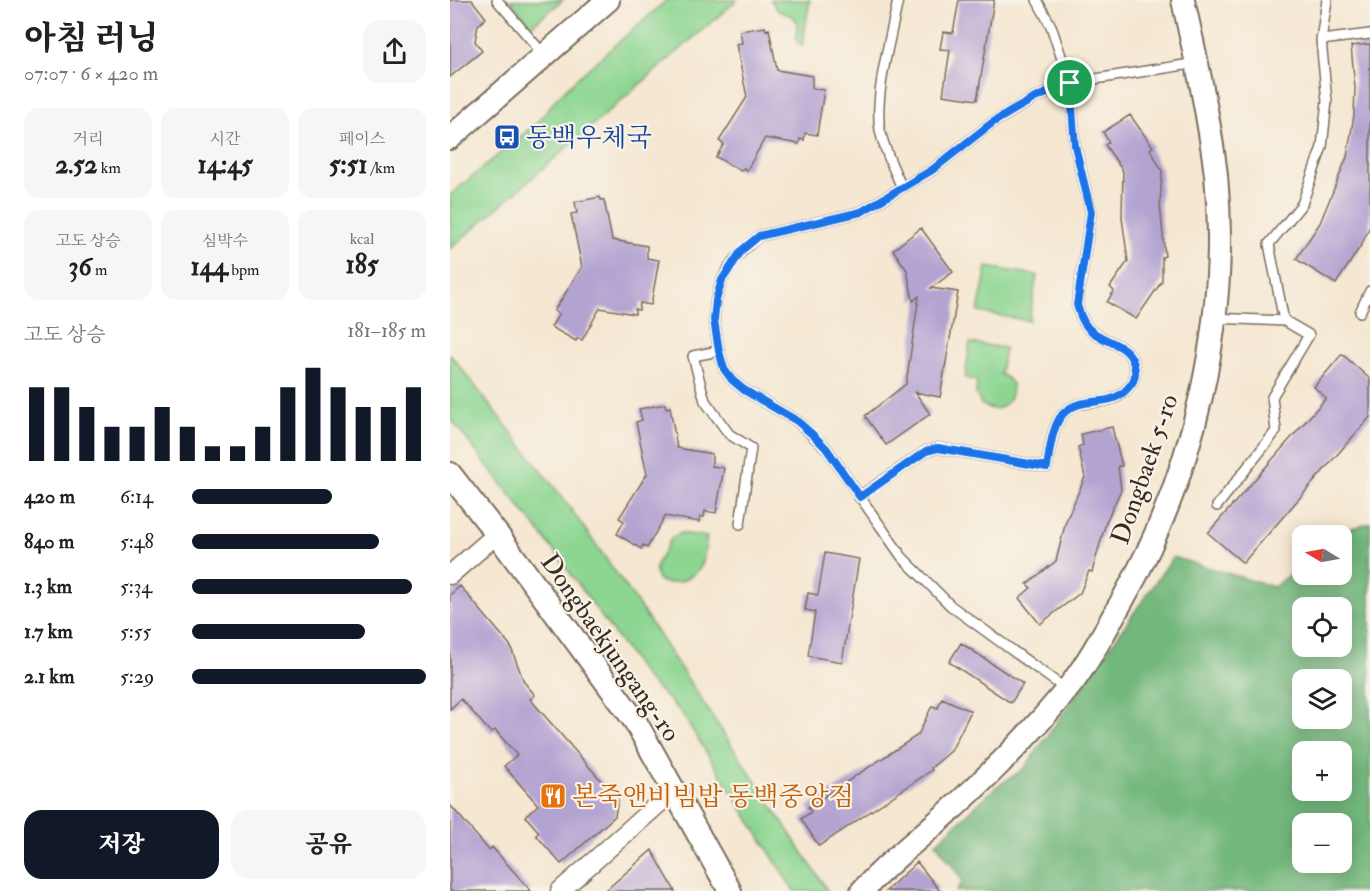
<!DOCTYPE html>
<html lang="ko">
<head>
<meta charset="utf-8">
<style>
	:root { --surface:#fff; --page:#f6f6f6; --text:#202124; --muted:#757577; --accent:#111827 }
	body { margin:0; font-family:"IM FELL Double Pica","Noto Serif KR",serif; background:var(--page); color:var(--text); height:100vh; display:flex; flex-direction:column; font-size:22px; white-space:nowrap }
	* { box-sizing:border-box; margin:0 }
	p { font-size:20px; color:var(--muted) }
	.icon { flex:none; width:33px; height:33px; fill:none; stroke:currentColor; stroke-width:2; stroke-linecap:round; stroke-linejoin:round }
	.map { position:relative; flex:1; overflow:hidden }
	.details { display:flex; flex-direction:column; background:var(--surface); width:450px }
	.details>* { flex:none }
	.needle { width:39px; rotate:280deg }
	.tools { position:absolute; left:842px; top:525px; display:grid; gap:12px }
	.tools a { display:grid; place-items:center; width:60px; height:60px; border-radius:12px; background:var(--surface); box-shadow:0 3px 15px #0003; font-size:30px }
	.pin { position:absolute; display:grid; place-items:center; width:51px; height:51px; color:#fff; margin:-26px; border:3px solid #fff; border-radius:50%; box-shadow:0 2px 6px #0007 }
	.round { display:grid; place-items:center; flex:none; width:63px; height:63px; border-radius:18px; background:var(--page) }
	.headline { display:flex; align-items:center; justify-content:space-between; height:102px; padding:0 24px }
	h1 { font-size:33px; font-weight:800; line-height:45px }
	.figures { display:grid; grid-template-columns:repeat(3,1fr); gap:9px; height:102px; padding:6px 24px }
	.figures div { display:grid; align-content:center; border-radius:15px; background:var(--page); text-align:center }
	.figures b { font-size:26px; font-weight:800 }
	.figures small { font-size:16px; font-weight:400 }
	.figures p { font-size:16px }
	.chart { height:168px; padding:12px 24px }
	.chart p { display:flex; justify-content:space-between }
	.chart svg { width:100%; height:108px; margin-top:6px; stroke:var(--accent); stroke-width:6 }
	.button { display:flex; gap:12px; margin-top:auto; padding:12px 24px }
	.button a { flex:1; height:69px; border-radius:18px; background:var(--accent); color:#fff; font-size:24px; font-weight:800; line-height:69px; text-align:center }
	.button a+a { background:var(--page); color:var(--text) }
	ul { padding:0 24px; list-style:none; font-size:20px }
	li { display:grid; grid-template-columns:96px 72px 1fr; align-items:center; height:45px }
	li i { height:15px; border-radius:8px; background:var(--accent) }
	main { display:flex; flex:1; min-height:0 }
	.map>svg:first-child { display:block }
</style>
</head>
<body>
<main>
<section class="details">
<div class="headline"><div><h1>아침 러닝</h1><p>07:07 · 6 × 420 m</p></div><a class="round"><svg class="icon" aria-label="share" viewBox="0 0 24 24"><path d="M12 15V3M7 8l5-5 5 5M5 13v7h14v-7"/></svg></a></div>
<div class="figures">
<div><p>거리</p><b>2.52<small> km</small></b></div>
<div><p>시간</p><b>14:45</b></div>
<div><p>페이스</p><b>5:51<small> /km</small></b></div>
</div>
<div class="figures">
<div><p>고도 상승</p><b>36<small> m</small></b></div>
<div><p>심박수</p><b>144<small> bpm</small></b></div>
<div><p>kcal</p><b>185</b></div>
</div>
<div class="chart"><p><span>고도 상승</span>181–185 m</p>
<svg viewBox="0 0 160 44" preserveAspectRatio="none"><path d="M5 44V14M15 44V14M25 44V22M35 44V30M45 44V30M55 44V22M65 44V30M75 44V38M85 44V38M95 44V30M105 44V14M115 44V6M125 44V14M135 44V22M145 44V22M155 44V14"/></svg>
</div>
<ul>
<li><b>420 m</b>6:14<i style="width:60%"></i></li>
<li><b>840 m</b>5:48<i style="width:80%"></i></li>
<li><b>1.3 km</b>5:34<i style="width:94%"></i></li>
<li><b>1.7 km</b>5:55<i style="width:74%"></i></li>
<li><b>2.1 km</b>5:29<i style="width:100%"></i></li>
</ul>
<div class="button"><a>저장</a><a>공유</a></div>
</section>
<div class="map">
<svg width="920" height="891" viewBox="0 0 920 891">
	<rect width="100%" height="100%" fill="#f7f3e8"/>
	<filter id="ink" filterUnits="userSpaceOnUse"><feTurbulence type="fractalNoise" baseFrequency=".0167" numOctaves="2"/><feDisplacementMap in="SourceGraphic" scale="12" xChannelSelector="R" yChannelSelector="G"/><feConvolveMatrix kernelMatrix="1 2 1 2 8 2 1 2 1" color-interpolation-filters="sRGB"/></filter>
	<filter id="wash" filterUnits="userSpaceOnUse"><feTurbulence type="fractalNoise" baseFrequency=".008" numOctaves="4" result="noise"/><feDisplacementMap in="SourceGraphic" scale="24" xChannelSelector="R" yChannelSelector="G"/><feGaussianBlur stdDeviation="1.35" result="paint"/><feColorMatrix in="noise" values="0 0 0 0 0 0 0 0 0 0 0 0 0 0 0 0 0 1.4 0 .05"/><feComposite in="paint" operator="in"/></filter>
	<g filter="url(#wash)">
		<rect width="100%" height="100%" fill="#f5e7d1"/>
		<path fill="#8dd692" stroke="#648058" stroke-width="1.5" d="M60,0H113L81,26Z
			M217,0H287L0,249V195L90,120L106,99L125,80Z
			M321,0H360L352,46L346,41L347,23L344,17L327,10Z
			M537,267L587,275L579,321L528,312Z
			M520,343L555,348L550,374L557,378L562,384C562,404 550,416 531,404L526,393L527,381L515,378Z
			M0,354L115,501L188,604L378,891H344L231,712L196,678L102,548L0,418Z
			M232,533L257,537C255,545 255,558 252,565C242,583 198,595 207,564C208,560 212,556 214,552C220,542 219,536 232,533Z"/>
		<path fill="#72b77c" stroke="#56704d" stroke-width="1.5" fill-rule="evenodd" d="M920,523V891H506L513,881L486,843L546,787L574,769L723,557L824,587L852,563V574H891V536L883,535L887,532ZM852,608H891V646H852ZM852,680H891V718H852ZM852,752H891V790H852ZM852,824H891V862H852Z"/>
		<g id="blocks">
			<path fill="#b3a3d1" d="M0,0H22L36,18L28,25L25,41L32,51L0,77Z
				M509,0H544L527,100L493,95L500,50L490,49L493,32L503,33Z
				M315,27L316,30L319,29L327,70L362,76V88L374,90L367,135L355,133L354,140L350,139L349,144L315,138L297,170L293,168L291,171L266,157L274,144L269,141L297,97L286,44L292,43L290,31Z
				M920,44V226L912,244L886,284L846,259L870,223L897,157L904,115L905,88L901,46Z
				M680,115L703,147L700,149L712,171L710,205L715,256L712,257V281L686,319L657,302L664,291L660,287L678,261L672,218L673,171L655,145L659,142L653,132Z
				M150,197L151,200H154L162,240L197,246V258L209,260L201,305L190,303L189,310L185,309V314L150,308L132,340L128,338L126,341L101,327L109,314L104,311L132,267L121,214L127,213L125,202Z
				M471,228L503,272L481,288L508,292L490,397L465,392L480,414L436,445L415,416L456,384L469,296L463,301L457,270L443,250Z
				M892,354L920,379V417L793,563L758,533L876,398L864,387Z
				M215,404L216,408L220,407L227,448L262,454V466L274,468L266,513L255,511L254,517H250L249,522L215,516L197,548L193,545L191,549L167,534L174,521L169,518L197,474L186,422L192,420L189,409Z
				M662,427L672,466H668L671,490L656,522L642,572L639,571L630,593L590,624L569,598L581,588L577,584L606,561L616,521L635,477L628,447L633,445L631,434Z
				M375,553L409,559L392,662L358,656L365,612L355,610L358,593L368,595Z
				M10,586L60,645L74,682L85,695L80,699L168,800L165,816L111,864L86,835L89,832L75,816L88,805L54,766L67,755L45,730L41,733L11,699L0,709V595Z
				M511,643L573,684L561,703L499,662Z
				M492,698L521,711L501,751L481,768L482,770L369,846L351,819L361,812L358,807L468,735L482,706L488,708Z
				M0,805L39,850L42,847L81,891H0Z
				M202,850L225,891H155Z
				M467,862L490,891H436Z"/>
		</g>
	</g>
	<g filter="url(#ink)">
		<use href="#blocks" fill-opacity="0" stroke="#7c6c5d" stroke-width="1.5"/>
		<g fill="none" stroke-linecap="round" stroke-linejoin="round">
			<defs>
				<path id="service" d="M47,0L94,55
					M448,0C441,37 424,95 430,130C434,150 444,169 452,188
					M871,40L920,34
					M910,312L920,291
					M764,318L835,321L859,335L822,397L826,431L767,506
					M834,321L819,244L852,204L872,147L877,101L871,40L877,0
					M269,351L243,356L255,401L279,434L301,448L290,524
					M409,497L476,451L488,448L597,467C600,450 602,422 616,411C633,396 658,409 676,390C682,384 686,379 685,370C682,342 656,345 639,329C632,322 630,314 627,305L641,212L625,146L620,83L601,26L587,0
					M617,690L501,606L452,557L376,448L347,421L294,390L282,380L274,369L269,351L264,320L266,300L272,280L280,266L293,250L309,236L411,212L482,170L542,123L585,98L620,83L747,63"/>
				<path id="minor" d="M0,575L47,534
					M110,891L223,791"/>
				<path id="tertiary" d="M0,138L158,0
					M0,474L47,534L185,721L280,891
					M412,891C439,861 472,836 502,809C542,773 581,733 615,692C637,666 655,630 672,601C744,475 780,320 766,175C759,116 746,58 733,0"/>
			</defs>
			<use href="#service" stroke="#7c6c5d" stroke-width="12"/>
			<use href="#minor" stroke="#7c6c5d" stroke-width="21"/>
			<use href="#tertiary" stroke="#7c6c5d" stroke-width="26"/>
			<use href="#service" stroke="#fff" stroke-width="9"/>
			<use href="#minor" stroke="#fff" stroke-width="18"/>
			<use href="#tertiary" stroke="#fff" stroke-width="22"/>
		</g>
	</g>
	<g fill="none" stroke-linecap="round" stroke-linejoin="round" filter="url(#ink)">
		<defs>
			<path id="route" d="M620,83L625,146L641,212L627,305C630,314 632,322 639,329C656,345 682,342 685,370C686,379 682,384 676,390C659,408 634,396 616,411C602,422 600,450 597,467L488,448L476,451L410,497L376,448L363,435L347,421L294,390L282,380L274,369L269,351L264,320L266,300L272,280L292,250L309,236L411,212L482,170L542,123L562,111L585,98Z"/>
		</defs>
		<use href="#route" stroke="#fff" stroke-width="12"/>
		<use href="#route" stroke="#1a73e8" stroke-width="8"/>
	</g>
	<defs>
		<symbol id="bus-square" viewBox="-11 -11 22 22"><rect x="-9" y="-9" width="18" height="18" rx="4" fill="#1a4fb4" stroke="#f7f3e8"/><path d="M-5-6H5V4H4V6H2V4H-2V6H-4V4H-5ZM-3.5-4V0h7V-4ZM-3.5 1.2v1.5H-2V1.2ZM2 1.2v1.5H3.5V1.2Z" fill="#fff"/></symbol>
		<symbol id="restaurant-square" viewBox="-11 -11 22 22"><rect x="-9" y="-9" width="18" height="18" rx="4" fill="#e8710a" stroke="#f7f3e8"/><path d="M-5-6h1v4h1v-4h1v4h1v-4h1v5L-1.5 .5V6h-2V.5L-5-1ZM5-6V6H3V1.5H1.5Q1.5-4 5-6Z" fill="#fff"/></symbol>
	</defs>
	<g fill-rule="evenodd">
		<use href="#bus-square" x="42" y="122" width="30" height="30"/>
		<use href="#restaurant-square" x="88" y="781" width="30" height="30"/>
	</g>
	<g text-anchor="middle" stroke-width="4.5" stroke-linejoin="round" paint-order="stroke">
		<g font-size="26" fill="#164399" stroke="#f7f3e8" text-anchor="start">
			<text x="76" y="146">동백우체국</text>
		</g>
		<g font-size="26" fill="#3b2a1e" stroke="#f7f3e8">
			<text transform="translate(694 469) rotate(-71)" y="9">Dongbaek 5-ro</text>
			<text transform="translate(161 647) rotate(55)" y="9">Dongbaekjungang-ro</text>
		</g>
		<g font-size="26" fill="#c56008" stroke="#f7f3e8" text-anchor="start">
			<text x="122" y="805">본죽앤비빔밥 동백중앙점</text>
		</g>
	</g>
</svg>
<div class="tools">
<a><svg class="needle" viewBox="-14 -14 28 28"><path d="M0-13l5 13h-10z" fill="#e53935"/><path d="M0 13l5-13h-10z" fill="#757577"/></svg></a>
<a><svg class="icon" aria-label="locate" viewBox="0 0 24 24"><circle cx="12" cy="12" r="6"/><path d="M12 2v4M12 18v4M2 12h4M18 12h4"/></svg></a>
<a><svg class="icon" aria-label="layers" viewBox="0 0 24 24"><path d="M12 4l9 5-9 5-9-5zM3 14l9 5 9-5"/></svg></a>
<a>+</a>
<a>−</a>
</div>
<div class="pin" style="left:620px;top:83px;background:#1e9e55"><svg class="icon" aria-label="arrive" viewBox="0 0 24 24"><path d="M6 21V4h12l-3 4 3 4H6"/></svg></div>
</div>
</main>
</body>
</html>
